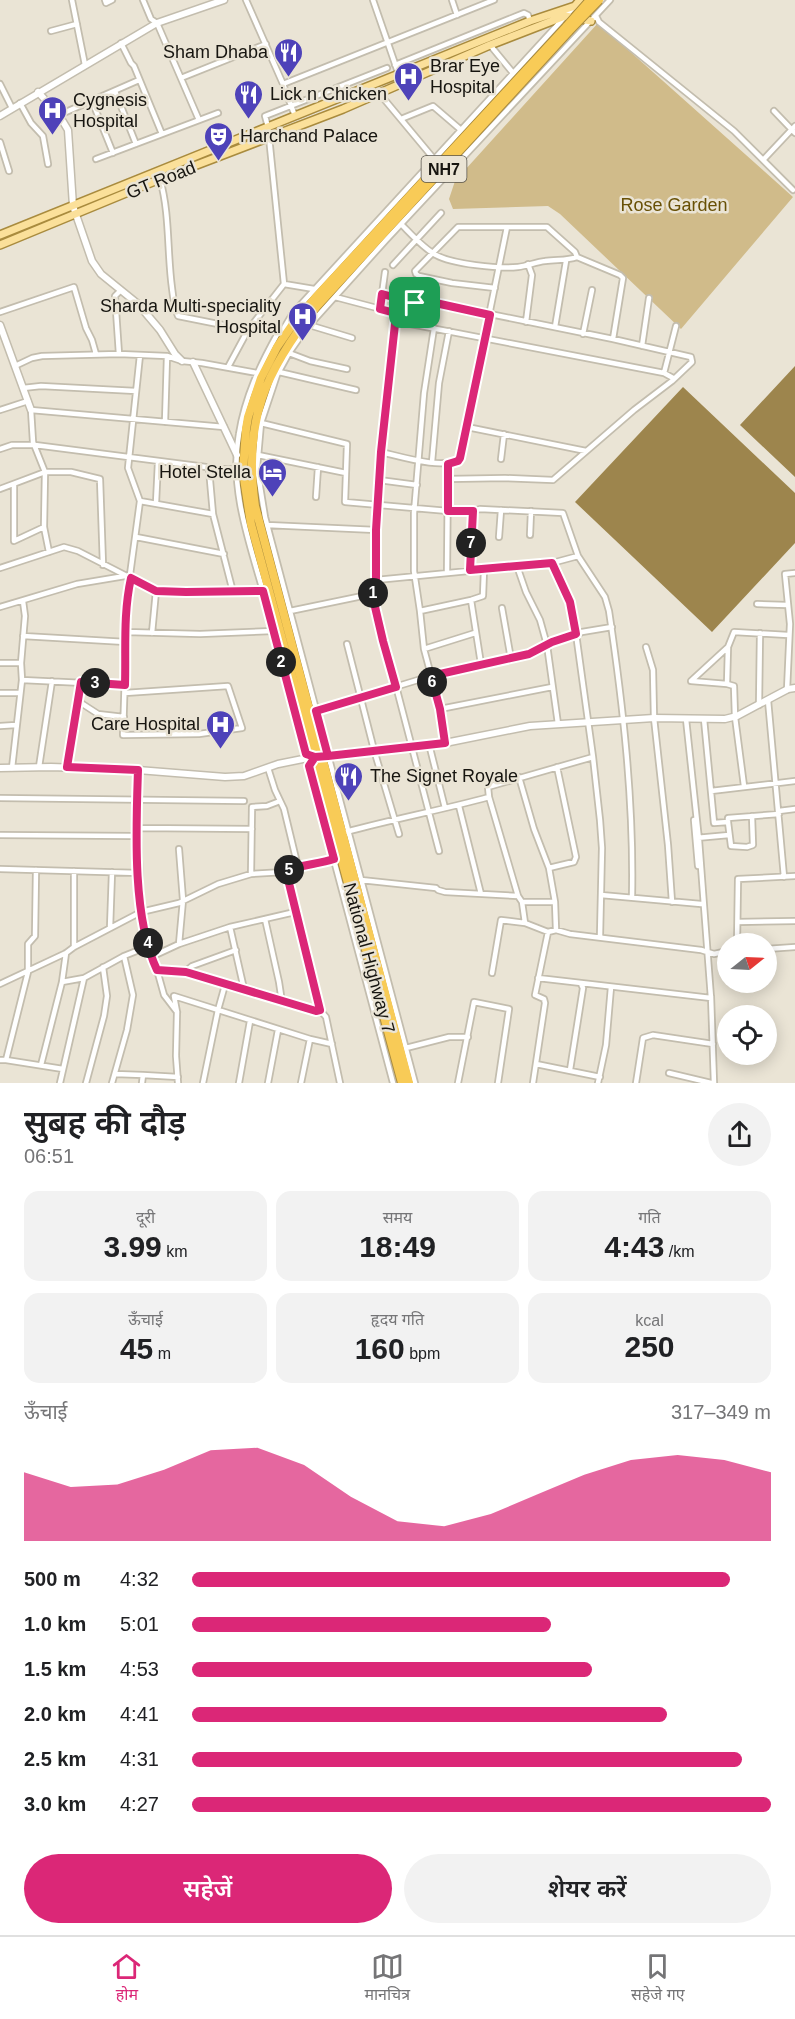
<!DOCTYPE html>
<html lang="hi">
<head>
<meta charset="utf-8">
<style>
	:root { --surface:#fff; --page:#f2f2f2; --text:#202124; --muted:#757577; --line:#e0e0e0; --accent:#db2777 }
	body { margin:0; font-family:Arial,"Noto Sans Devanagari",sans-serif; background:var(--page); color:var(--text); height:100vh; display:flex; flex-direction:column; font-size:22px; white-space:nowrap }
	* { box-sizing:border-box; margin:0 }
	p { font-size:20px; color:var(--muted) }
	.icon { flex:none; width:33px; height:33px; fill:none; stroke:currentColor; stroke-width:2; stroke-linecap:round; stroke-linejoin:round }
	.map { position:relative; height:1083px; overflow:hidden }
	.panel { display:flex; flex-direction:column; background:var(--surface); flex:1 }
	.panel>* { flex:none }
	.needle { width:39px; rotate:72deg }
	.fabs { position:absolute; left:717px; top:933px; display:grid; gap:12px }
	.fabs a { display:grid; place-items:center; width:60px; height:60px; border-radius:50%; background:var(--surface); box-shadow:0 3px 15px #0003; font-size:30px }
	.pin { position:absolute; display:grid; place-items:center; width:51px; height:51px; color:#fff; margin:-26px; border-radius:12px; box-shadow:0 3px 9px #0006 }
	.km { position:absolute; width:30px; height:30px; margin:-15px; border-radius:50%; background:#222; color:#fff; font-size:16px; line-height:30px; text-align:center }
	.round { display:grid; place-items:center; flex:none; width:63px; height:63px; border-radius:32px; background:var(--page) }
	.head { display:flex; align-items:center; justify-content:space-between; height:102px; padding:0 24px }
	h1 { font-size:33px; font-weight:600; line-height:45px }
	.stats { display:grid; grid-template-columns:repeat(3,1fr); gap:9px; height:102px; padding:6px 24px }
	.stats div { display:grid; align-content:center; border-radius:15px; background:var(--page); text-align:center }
	.stats b { font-size:30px; font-weight:600 }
	.stats small { font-size:16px; font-weight:400 }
	.stats p { font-size:16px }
	.chart { height:168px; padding:12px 24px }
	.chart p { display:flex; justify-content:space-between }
	.chart svg { width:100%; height:108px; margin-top:6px; fill:var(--accent); opacity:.7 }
	.cta { display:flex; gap:12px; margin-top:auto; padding:12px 24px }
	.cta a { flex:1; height:69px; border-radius:36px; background:var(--accent); color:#fff; font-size:24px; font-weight:600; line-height:69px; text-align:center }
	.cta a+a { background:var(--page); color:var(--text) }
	ul { padding:0 24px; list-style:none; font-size:20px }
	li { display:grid; grid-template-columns:96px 72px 1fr; align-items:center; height:45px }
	li i { height:15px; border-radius:8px; background:var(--accent) }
	.tabs { display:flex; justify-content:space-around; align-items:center; height:84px; border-top:2px solid var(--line); background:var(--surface); font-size:16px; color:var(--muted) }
	.tabs a { display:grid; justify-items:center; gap:3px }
	.tabs .selected { color:var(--accent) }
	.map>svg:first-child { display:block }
</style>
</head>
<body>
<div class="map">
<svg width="795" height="1083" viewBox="0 0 795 1083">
	<rect width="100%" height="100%" fill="#eae4d5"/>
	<path fill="#d0bb8a" d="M598,23L793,197L681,329L560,214L548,206L453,209L449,199L455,181Z"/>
	<path fill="#9d854d" d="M795,366V477L740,425Z
		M683,387L795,493V543L712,632L575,502Z"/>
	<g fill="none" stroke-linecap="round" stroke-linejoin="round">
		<defs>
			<path id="street" d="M72,0L85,65
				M105,0L106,3L112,0
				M143,0L151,19L157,23L199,120
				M246,0L283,84L494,0
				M373,0L402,84
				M452,0L457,15
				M596,16L599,22L734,131L793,190
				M51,31L77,24
				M121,43L131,63L134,66L162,134
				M490,45L513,73
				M395,65L524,13L528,15L530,21
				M181,78L266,44
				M0,84L12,108
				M283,84L295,116
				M115,91L136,144
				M379,93L434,159
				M92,101L113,153
				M20,103L31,123L43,136L48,164
				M774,111L795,133
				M59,115L139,80
				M401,119L433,106L461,130
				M0,142L9,171
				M96,159L218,113
				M764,159L795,126
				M160,179C170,214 167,252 172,288C173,297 174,307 178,316L248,330
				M401,224C411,234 423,248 436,255C452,264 499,269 518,267C527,266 536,262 545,261C556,259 566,261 577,257L620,275L623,278L613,339
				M393,265L441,213
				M284,284L314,289
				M495,288L452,283L419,276L416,274L415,271L458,227H547L575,252L577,257
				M382,294L415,303L431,302L613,339L691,357L692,362L672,381L634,410L553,480L505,478L448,479
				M335,297L392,312L396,315L395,321
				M419,303L424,277
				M380,309L385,272
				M0,312L74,287L86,328L92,340L96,354
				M526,322L532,275L528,264
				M309,325L352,338
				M555,327L566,261
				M434,328L424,393L414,513V571L420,611L424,649L440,709L445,743
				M583,334L592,290
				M642,346L649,298
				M289,353L310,361L347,369
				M119,354L115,296L121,290
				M15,366L32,358L42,356L119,354L167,356L182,361L202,363L257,373
				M228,367L248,330L284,284L268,127L265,116L387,68
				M279,372L356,390
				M664,373L676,326
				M23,388L41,386L136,391
				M0,410L28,401
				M165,422L167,356
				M261,423L347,444L345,502L448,511H473
				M467,427L586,451
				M0,449L12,445H35L206,467L209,469L213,514L233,592
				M381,452C399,456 446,471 460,458L507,227
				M258,455L346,473
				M501,459L504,434
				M432,462L439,383L449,331
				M209,469H237
				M379,480L417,485
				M14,485V541L44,527
				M0,489L45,472H71L100,479L103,565
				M316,497L318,467
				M140,501L213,514
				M156,503L158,462
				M267,525L376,530
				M530,535L531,511
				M136,537L224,554
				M499,537L501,510
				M49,552L44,527L45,472L33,442L31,410L224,427
				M552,563L573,612L593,757L600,820L602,848L600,936
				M517,566L526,592L540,620L547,645L558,724
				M0,568L64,547L78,551L156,591H263
				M470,570L473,511L480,509L563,513L578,556L605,597L609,611C623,705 634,802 632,897
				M447,572L448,464
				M376,580L552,563L578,556
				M471,600L481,664
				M757,604L787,605
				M0,607L77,584L125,576
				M502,608L511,659
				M290,611L372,594
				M420,611L471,600L483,596L484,570
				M126,632L200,634L273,631
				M152,633L156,591
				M23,636L126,642
				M347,644L374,750L399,834
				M646,647L653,670L654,718L668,845L672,902
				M424,649L475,633
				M0,663H21
				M22,680L125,685
				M727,684L728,647
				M787,690L790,624L785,574L795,573
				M0,693H20
				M125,693L228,686L242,728L199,734L123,735L126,642L124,619L140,501L128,468L140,355
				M768,700L784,877
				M78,701L98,714L124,717
				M759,705L760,633
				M440,709L552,687
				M316,711L431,676L529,654L552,642L573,637L582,632L612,627
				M704,719L714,823L728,822V818L779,814
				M0,726L16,725
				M429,744L445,808
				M39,767L52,681
				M67,767L81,682
				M12,768L22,680L21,663L25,616L23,601
				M268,768L275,790L284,809L298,867
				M138,770V833L141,912L151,957L157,970L164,995L177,1012
				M519,777L534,829L549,868L555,902L556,930
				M744,786L735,717L734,686L727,684L691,681L728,647L734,632L788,635
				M711,791L795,781
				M0,798L244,801
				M459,806L481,894
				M779,811L795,809
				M694,820L698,866
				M728,822L731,846L747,847L753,845L752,816
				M138,828L252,829
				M346,832C393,819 442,810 489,797
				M0,835L133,836L137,833
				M696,838L729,835
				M179,849L183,900L179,944
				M439,851L372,594C380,564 376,530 378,498C381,439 387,379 395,321L664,373L673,378
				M549,868L574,862L576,857L557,767
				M0,869L139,873
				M286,871L320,1010L326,1017L340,1083
				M251,874L252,807L267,806L280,801
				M361,880L436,888L438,890L445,892L518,896
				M601,895L701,904
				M522,902H555
				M265,919L279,982L282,1002
				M738,922L795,921
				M525,923L522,902L518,896L489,797L488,787L593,757
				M230,927L244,989
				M110,928L112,872
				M737,944L738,879L795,876
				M74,947V871
				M766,949L795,947
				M151,957L179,944L230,927L295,912
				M157,970L186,971L316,1011L320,1010
				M186,971L192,966L236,950
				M492,973L501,920L525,923L548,932L556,930L570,934L701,950L714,954L728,951
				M538,978L711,998L699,840L686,719
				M62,982L84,978
				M0,984L66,953L74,947L141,912L179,903L218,884L251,874L284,872L296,867L310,866L334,859
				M711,996L714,1083
				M406,1048L449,1037H468
				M0,1060H6L28,972V944L35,936L36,870
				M6,1060L63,1069
				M536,1064L600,1077
				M41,1065L62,982L66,953
				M570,1070L583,988L581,984
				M669,1073L711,1083
				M115,1074L143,1075L142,1083
				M143,1075L178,1077
				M60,1083L84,978L124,956L149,946
				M86,1083L104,1016L107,996L103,967
				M112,1083L127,1030L133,995L124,956
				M178,1083L176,1056L177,1012L174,996L310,1039
				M203,1083L218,1010L225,985
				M239,1083L250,1021
				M268,1083L278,1030
				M301,1083L310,1039L332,1044
				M393,1083L309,766L315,757L306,754L302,741C289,691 276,641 263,591C249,542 229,486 239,434C245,397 260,365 278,333L285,335L284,328L293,313L573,8
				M415,1083L265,517L257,468L261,423L277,375L289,353L305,330L386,240L610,0
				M458,1083L474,1002L509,1009L498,1083
				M533,1083L545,1003L544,999L535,995L548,932
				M598,1083L606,1045L611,987
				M636,1083L643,1038L653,1035L713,1044"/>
			<path id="secondary" d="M38,92L59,115L68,130L73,206L92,261L101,274L138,304L160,330L175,354L182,361
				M0,116L157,23L224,0
				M0,325L31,410
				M193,362L237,455
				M0,768L51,767L138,770L225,777L244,776L278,764L323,755L445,743L530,726L654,718L725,719L737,716L788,689L795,688"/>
			<path id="primary" d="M0,235L530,21L575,6L580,0
				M0,245L160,179L343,109L490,45L565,16L591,21"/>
			<path id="highway" d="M402,1083L251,524L243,472L246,429L248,417L261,378L277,347L295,321L315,298L567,26
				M409,1083L255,506C243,420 265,371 317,306L569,31"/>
		</defs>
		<use href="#street" stroke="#c3bdae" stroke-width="8"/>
		<use href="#secondary" stroke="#c3bdae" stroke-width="9"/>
		<use href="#primary" stroke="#a98b3e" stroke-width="10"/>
		<use href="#highway" stroke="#a98b3e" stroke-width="10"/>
		<use href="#street" stroke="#fff" stroke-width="4.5"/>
		<use href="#secondary" stroke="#fff" stroke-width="6"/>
		<use href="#primary" stroke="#fbe09a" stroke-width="7"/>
		<use href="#highway" stroke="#f8cb57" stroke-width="8"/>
		<defs>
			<path id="highway-bridge" d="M567,26L590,0
				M569,31L599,0"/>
		</defs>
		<use href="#highway-bridge" stroke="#a98b3e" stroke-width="10" stroke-linecap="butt"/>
		<use href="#highway-bridge" stroke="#f8cb57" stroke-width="8"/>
	</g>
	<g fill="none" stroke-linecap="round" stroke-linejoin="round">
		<defs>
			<path id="route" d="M415,303L382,294L380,309L395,313L396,315L381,452L376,530V580L372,594L383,641L396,687L316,711L328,756L315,757L306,754L263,591L186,592L156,591L131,578C123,614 126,649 125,685L81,682L67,767L138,770C136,829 132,917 157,970L186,972L316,1011L320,1010L286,871C300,865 318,864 334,859L309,766L315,757L328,756L445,743L440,709L431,676L529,654L552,642L576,634L570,602L552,563L470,570L473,511H448V464L458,461L460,458L490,315L431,302L415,303"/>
		</defs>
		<use href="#route" stroke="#fff" stroke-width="12"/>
		<use href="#route" stroke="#db2777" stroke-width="8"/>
	</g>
	<defs>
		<symbol id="restaurant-pin" viewBox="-11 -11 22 30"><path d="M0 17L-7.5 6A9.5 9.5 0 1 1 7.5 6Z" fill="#4e42b9" stroke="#eae4d5"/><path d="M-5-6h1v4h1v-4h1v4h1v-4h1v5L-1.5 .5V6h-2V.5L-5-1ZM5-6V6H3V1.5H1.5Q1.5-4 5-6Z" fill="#fff"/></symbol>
		<symbol id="hospital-pin" viewBox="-11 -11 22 30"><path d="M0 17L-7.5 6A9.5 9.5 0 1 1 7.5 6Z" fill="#4e42b9" stroke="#eae4d5"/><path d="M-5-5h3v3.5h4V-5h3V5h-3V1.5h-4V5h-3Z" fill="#fff"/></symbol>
		<symbol id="theatre-pin" viewBox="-11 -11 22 30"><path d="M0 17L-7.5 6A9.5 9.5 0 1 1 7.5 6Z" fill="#4e42b9" stroke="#eae4d5"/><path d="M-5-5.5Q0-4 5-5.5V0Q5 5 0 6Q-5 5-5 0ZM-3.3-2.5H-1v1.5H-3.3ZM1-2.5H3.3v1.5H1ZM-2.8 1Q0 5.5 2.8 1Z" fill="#fff"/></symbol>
		<symbol id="hotel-pin" viewBox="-11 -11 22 30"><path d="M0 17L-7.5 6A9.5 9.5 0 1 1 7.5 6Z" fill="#4e42b9" stroke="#eae4d5"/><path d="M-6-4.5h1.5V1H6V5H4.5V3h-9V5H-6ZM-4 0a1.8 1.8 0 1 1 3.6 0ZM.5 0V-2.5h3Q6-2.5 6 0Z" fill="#fff"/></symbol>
	</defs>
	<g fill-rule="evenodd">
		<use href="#restaurant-pin" x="272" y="36" width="33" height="45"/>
		<use href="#hospital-pin" x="392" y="60" width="33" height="45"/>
		<use href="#restaurant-pin" x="232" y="78" width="33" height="45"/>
		<use href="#hospital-pin" x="36" y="94" width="33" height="45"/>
		<use href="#theatre-pin" x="202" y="120" width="33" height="45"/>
		<use href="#hospital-pin" x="286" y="300" width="33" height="45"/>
		<use href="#hotel-pin" x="256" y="456" width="33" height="45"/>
		<use href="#hospital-pin" x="204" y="708" width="33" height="45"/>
		<use href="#restaurant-pin" x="332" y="760" width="33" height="45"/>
	</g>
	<g text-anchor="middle" stroke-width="5" stroke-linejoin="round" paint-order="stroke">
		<rect fill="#eae4d5" stroke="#56534b" stroke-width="1.5" x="421.5" y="156" width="45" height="26" rx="4.5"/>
		<g font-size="16" font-weight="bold" fill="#171510">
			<text x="444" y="175">NH7</text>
		</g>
		<g font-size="18" fill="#171510" stroke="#eae4d5" text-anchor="start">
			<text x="268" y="58" text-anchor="end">Sham Dhaba</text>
			<text x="430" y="72">Brar Eye<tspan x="430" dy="21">Hospital</tspan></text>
			<text x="270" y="100">Lick n Chicken</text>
			<text x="73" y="106">Cygnesis<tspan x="73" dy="21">Hospital</tspan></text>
			<text x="240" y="142">Harchand Palace</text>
			<text x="281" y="312" text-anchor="end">Sharda Multi-speciality<tspan x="281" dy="21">Hospital</tspan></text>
			<text x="251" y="478" text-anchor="end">Hotel Stella</text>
			<text x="200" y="730" text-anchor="end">Care Hospital</text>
			<text x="370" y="782">The Signet Royale</text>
		</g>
		<g font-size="18" fill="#171510" stroke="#eae4d5">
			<text transform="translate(161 180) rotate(-22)" y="6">GT Road</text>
			<text transform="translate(369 958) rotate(75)" y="6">National Highway 7</text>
		</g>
		<g font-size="18" fill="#685005" stroke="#eae4d5">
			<text x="674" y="211">Rose Garden</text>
		</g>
	</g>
</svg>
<div class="fabs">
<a><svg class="needle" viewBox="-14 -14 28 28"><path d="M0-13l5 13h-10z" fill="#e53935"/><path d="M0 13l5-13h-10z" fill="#757577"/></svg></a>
<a><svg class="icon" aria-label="locate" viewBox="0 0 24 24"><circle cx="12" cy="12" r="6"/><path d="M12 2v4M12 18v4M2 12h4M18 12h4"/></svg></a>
</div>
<div class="pin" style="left:415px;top:303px;background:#1e9e55"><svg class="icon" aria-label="arrive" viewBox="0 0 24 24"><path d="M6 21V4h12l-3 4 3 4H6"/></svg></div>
<b class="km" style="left:373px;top:593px">1</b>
<b class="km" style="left:281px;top:662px">2</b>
<b class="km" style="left:95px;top:683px">3</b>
<b class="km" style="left:148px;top:943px">4</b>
<b class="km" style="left:289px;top:870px">5</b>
<b class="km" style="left:432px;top:682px">6</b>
<b class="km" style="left:471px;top:543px">7</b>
</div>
<section class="panel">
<div class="head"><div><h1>सुबह की दौड़</h1><p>06:51</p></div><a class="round"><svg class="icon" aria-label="share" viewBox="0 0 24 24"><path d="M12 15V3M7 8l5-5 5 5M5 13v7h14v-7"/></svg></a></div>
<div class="stats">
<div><p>दूरी</p><b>3.99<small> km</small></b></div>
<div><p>समय</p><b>18:49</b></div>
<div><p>गति</p><b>4:43<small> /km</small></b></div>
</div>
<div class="stats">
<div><p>ऊँचाई</p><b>45<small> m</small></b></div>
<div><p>हृदय गति</p><b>160<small> bpm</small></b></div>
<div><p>kcal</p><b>250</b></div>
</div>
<div class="chart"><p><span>ऊँचाई</span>317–349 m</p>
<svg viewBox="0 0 160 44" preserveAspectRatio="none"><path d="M0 44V16L10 22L20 21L30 15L40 7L50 6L60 13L70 26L80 36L90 38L100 33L110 25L120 17L130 11L140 9L150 11L160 16V44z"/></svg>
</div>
<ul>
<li><b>500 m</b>4:32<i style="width:93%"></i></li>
<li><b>1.0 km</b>5:01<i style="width:62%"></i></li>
<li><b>1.5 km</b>4:53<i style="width:69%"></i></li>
<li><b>2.0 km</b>4:41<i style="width:82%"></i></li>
<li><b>2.5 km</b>4:31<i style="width:95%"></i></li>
<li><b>3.0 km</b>4:27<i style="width:100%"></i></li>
</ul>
<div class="cta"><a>सहेजें</a><a>शेयर करें</a></div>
</section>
<nav class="tabs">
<a class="selected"><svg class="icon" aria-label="home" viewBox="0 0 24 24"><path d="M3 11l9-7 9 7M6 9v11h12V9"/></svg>होम</a>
<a><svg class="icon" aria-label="map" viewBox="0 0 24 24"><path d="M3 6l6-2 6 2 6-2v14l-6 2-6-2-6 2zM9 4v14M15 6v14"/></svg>मानचित्र</a>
<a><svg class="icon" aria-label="saved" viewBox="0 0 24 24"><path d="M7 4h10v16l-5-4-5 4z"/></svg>सहेजे गए</a>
</nav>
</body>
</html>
